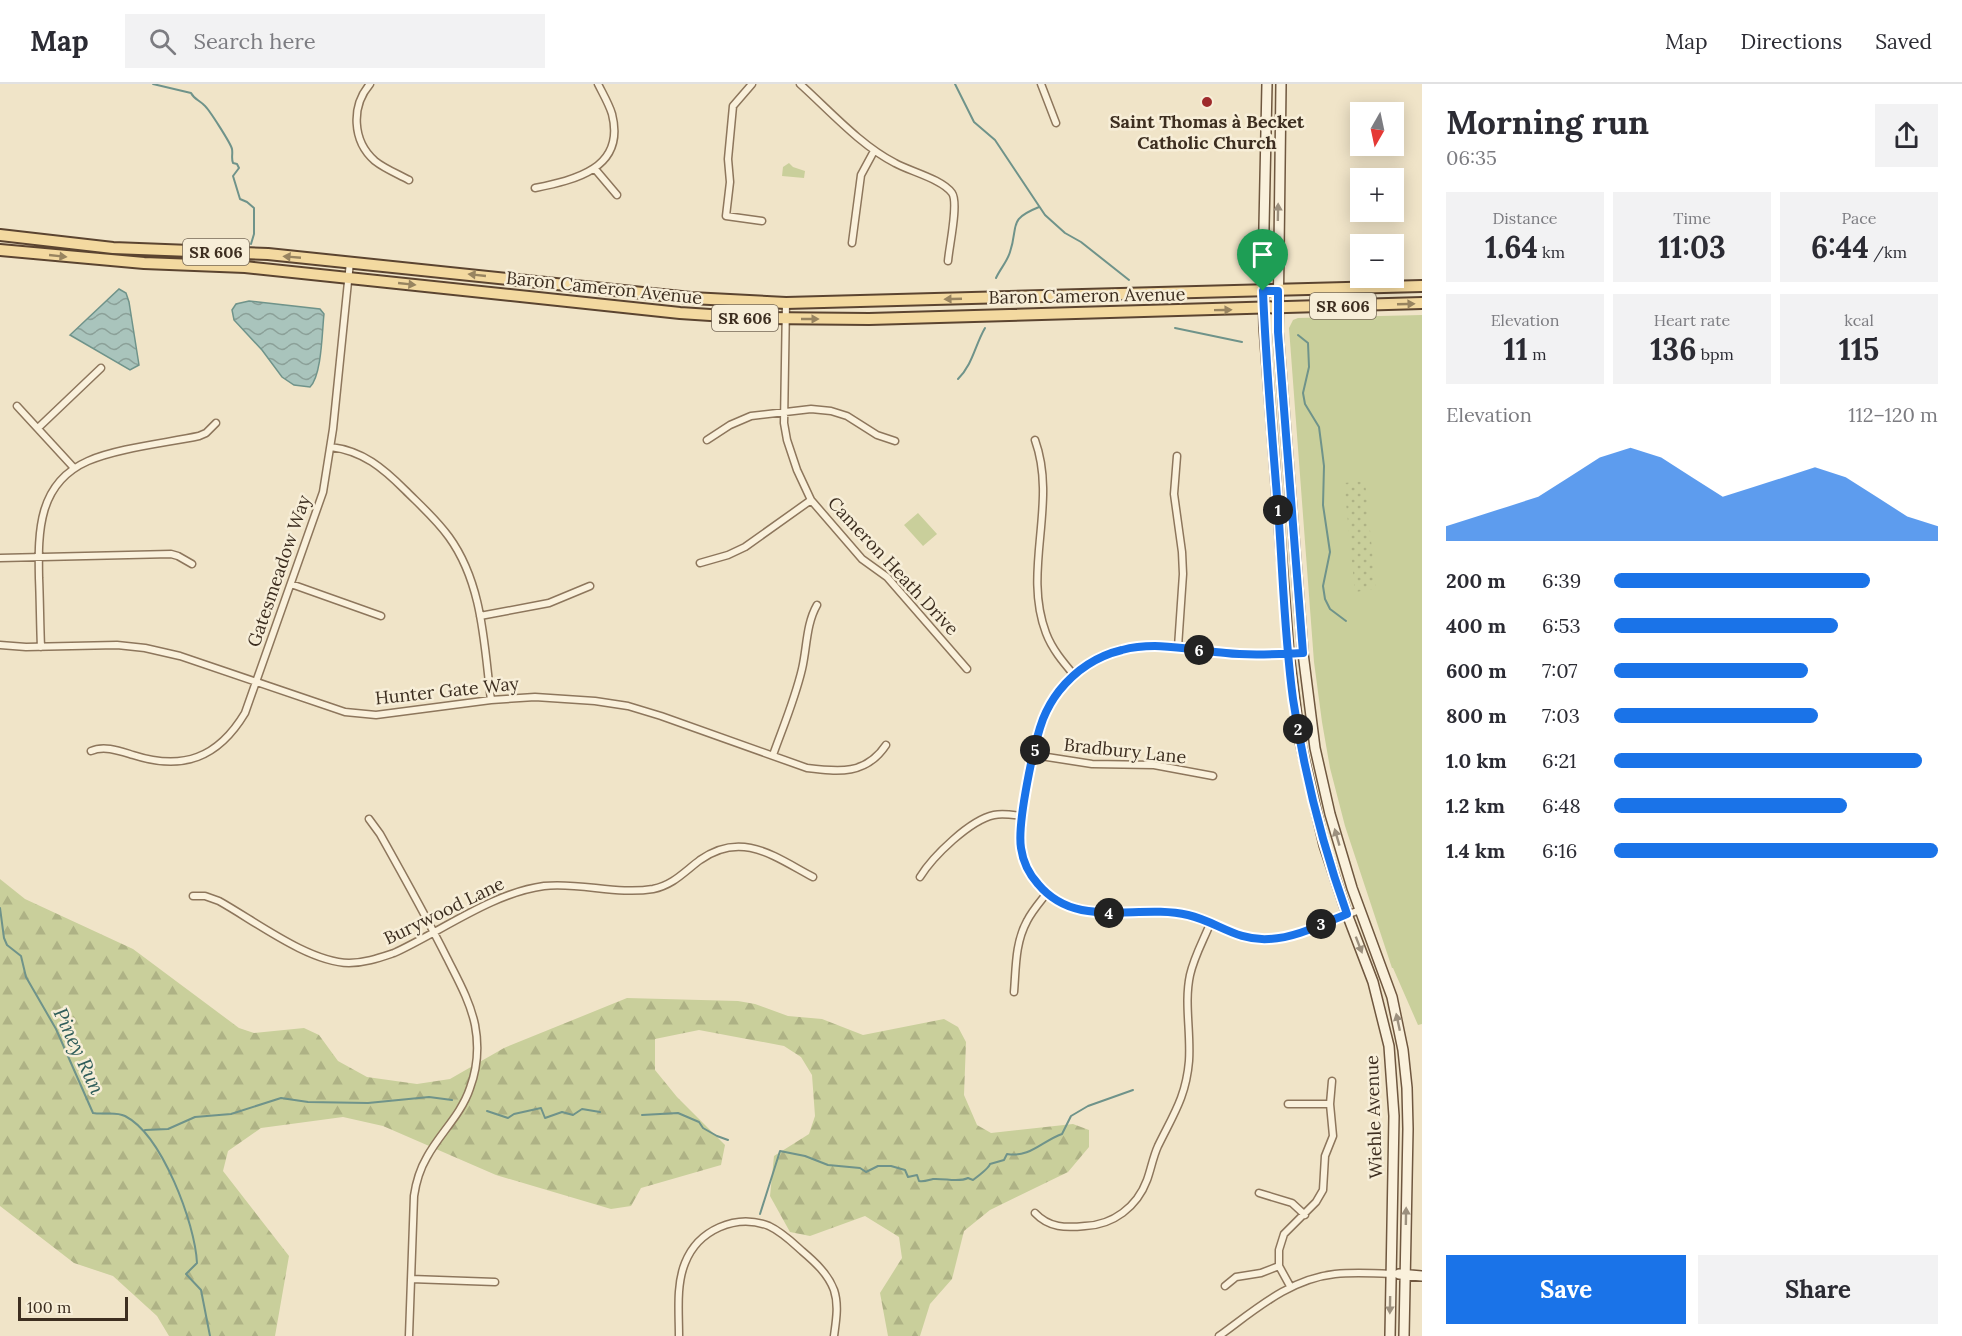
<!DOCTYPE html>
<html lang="en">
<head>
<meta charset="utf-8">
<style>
	:root { --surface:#fff; --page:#f2f2f3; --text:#2b2b33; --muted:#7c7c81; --line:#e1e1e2; --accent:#1a73e8 }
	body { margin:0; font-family:Lora,serif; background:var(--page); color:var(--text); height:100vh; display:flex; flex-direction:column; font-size:22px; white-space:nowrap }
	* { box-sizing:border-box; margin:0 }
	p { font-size:20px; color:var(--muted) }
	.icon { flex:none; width:33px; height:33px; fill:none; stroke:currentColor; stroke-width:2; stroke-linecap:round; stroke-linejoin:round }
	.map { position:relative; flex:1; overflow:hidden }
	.details { display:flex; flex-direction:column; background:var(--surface); width:540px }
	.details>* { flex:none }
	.needle { width:39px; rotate:189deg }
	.fabs { position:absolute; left:1350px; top:18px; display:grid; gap:12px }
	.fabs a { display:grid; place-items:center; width:54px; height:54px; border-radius:0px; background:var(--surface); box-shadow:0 3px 15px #0003; font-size:30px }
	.scale { position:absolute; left:18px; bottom:15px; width:110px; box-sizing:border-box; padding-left:6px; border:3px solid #3d2e20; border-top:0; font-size:16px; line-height:21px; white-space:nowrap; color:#3d2e20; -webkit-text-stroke:4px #f7eed8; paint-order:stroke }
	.pin { position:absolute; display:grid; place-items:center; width:51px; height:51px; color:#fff; margin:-62px -26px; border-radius:50% 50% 50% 0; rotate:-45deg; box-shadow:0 0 6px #0007 }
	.pin .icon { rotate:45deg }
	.km { position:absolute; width:30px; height:30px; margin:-15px; border-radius:50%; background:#222; color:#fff; font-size:16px; line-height:30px; text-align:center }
	.round { display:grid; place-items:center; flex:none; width:63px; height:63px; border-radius:0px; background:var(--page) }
	.overview { display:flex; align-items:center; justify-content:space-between; height:102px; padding:0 24px }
	h1 { font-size:33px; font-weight:800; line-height:45px }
	.stats { display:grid; grid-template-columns:repeat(3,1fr); gap:9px; height:102px; padding:6px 24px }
	.stats div { display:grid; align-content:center; border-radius:0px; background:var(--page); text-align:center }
	.stats b { font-size:30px; font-weight:800 }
	.stats small { font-size:16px; font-weight:400 }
	.stats p { font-size:16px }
	.chart { height:168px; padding:12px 24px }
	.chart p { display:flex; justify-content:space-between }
	.chart svg { width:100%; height:108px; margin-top:6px; fill:var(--accent); opacity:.7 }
	.primary-button { display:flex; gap:12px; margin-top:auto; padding:12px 24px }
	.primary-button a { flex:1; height:69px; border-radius:0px; background:var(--accent); color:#fff; font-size:24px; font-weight:800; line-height:69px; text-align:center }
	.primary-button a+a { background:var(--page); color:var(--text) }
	ul { padding:0 24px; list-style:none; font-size:20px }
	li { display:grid; grid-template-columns:96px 72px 1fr; align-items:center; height:45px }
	li i { height:15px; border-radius:8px; background:var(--accent) }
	header { display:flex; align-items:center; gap:36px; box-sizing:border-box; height:84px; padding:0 30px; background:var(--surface); border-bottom:2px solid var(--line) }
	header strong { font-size:28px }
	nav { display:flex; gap:33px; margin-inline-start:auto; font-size:21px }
	.search { width:420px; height:54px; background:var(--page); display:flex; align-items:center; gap:15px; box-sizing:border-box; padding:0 21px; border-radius:0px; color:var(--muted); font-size:22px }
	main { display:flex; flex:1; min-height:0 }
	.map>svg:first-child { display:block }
</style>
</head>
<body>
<header>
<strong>Map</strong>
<div class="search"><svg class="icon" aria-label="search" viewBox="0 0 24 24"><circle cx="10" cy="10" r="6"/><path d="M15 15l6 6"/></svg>Search here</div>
<nav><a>Map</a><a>Directions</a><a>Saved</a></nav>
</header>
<main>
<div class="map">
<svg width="1422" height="1252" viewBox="0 0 1422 1252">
	<defs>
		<pattern id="forest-firs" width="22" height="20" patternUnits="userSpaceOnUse" patternTransform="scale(1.5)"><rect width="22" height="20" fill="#c9cf9b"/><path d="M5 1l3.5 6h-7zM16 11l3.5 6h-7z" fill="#aeb285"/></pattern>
		<pattern id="garden-dots" width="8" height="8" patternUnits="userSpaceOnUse" patternTransform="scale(1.5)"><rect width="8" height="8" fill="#c9cf9b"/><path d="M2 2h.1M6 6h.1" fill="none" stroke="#aeb285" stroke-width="1.8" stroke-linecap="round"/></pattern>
		<pattern id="water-waves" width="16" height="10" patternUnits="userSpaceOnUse" patternTransform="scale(1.5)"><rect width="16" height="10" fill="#a9c4bc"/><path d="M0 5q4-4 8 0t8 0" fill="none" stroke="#8ba098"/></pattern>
	</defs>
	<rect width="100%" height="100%" fill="#f0e4c8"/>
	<path fill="#c9cf9b" d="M789,79L793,83L805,87L804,94L782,92L783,83Z
		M1422,231V940L1418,941L1393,884H1392L1345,742L1330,684L1322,638L1314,578L1289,244L1293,236L1298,234Z
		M918,429L937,450L923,462L904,441Z"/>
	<path fill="url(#forest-firs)" d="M0,795L25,815L133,865L239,944L254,949L304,944L319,951L338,977L367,993L417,1000L450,995L504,964L627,914L738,917L755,920L788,932L822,935L863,951L944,935L958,943L966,958L964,1011L977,1041L991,1049L1073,1040L1089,1046V1063L1068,1088L990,1126L964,1147L952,1195L930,1220L920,1252H888L880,1209L902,1174L899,1153L865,1132L810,1152L790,1148L770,1112L774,1072L809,1050L815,1032L812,991L801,973L784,962L699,946L655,955V986L677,1013L725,1061L721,1081L641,1104L631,1122L611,1125L496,1091L383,1042L343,1033L261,1044L228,1067L223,1087L289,1172L275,1252H169L157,1232L113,1192L74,1179L0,1122Z"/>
	<path fill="url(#garden-dots)" d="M1365,397L1376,505L1355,508L1344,399Z"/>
	<path fill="url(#water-waves)" stroke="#6f938a" stroke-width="1.5" d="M119,205L126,209L129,218L139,281L130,286L70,251Z
		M249,217L320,225L324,230C322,247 322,291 310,303L294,301L282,293L262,266L234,236L232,226L236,220Z"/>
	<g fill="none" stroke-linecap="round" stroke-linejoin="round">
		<path stroke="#6f938a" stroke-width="2" d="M153,0L191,9C194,15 199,16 204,21C209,25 231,60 232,65C233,70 231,74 233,79L237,80L239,84L233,92L240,115L247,118L254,124V150L251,160
			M955,0L974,38L995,56L1045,131L1065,149L1081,158L1129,196
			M996,194C1000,185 1007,178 1010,168C1019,141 1007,136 1039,123
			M1175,244L1242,258
			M1298,251L1308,259L1309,283L1303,309L1305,320L1319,343L1322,366L1324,382L1323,421L1330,468L1323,502L1325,515L1330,525L1346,537
			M958,295C973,280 975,261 985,244
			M0,824L4,854L7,861L21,872L26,893L56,945L93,1029C104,1031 115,1027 125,1032C162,1051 195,1139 197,1179L186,1190L201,1206L210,1252
			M487,1027L508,1034L514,1030L541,1024L545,1034L562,1028L573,1031L582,1025L600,1028
			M642,1031L678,1029L699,1038L703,1044L717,1052L728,1056
			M145,1046L168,1045L195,1033L231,1030L281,1014L308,1018L368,1019L429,1013L452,1016
			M760,1130L780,1067L805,1072L828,1081L860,1084L866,1088L878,1082H891L905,1086L908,1093L917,1091L919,1097C925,1098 928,1096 933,1095C945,1094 958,1099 968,1094L973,1096C977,1093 989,1084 990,1080L1004,1076L1007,1070C1030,1074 1042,1057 1062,1050L1071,1032L1088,1022L1133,1006"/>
		<defs>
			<path id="street" d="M370,0C351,22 352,57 375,77C385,85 398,90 409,96
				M752,0L733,22L728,75L730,98L726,132L762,137
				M800,0C829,26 860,61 895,79C909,87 942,95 952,109C959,119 949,163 948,177
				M1041,0L1056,39
				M595,85L617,111
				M535,104C574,96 626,85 612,30C609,20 603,10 598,0
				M852,159L861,91L874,67
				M786,219L784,339L787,356L797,386L811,416L862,475L887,493L967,585
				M17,322L74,384
				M38,344L101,284
				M707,356L730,341L751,332L811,325L831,327L847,332L877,351L895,357
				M1035,356C1058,420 1022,486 1046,549C1052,565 1063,578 1074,591
				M331,363C363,367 383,384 405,406C420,421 436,435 449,453C483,500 484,561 491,616
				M1177,372L1174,410L1182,468L1183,490L1178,563
				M0,474L171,470L178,472L192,480
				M700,479L728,471L745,463L811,416
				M291,500L381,532
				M480,532L549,519L590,502
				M0,561L26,563L117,561L145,564L180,572L345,628L376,631L491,616L535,613L595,617L628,622L661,632L807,684C839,688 866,691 886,661
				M41,563C40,540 40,517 39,494C38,447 38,399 88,377C118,364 166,359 199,352L206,349L216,339
				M1303,569C1283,570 1263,572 1244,571C1199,567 1153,553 1109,570C1085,579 1064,597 1051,619C1036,644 1015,745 1023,773C1027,787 1036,801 1048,810C1089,844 1141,819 1188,831C1218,839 1236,857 1270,855C1301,853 1331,836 1360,826
				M91,667C104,661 120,667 133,671C183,687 218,674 245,629L323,408L333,345L350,178
				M773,671C783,643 795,615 802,585C807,564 806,540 817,521
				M1034,671L1092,680L1154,681L1213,692
				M369,735L380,750C403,791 426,832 447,874C458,896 470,917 475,941C479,962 477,985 470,1004C461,1031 440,1049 427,1073C420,1085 416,1098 414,1112L409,1252
				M920,793C933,772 970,736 994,731C1003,729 1013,731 1022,732
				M193,812H205L219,817C255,837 308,878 349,879C365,879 379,874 394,869C442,847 492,809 544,802C580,798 617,811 653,805C673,801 684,788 700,776C742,746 775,773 813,793
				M1014,908C1016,884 1015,859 1027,837C1032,827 1040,818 1047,809
				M1288,1020H1330
				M1259,1109L1292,1119L1305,1131
				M1035,1129C1049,1144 1066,1144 1085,1142C1113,1141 1137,1123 1147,1096C1151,1085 1153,1073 1158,1062C1173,1031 1186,1013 1189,977C1191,948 1184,919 1190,891C1194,873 1203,857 1210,840
				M411,1195L495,1198
				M1225,1202L1236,1193L1261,1189L1279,1182
				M1290,1202L1279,1182V1166L1284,1150L1316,1118L1323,1106L1325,1072L1333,1052L1330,1020L1332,997
				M679,1252C679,1229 676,1201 685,1179C698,1146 736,1129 769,1142C782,1148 792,1158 802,1167C815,1178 828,1190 834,1206C839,1221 836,1237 834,1252
				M1219,1252C1255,1226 1289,1195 1335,1190C1354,1188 1373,1189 1391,1190"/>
			<path id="secondary" d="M1267,0L1263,190L1264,243L1289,570L1300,657L1324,761L1347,830L1373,898L1389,962L1394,1032L1390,1252
				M1281,0L1278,248L1303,569L1315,664L1330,730L1352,804L1392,913L1403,966L1407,1004L1408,1045L1404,1252
				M1399,1190L1422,1192"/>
			<path id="primary" d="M0,151L113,164L268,170L691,214L786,219L1422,202
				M0,166L144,179L245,183L680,229L756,234L869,235L1422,219"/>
		</defs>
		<use href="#street" stroke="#8d765c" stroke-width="9"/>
		<use href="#secondary" stroke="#6f573f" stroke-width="12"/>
		<use href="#primary" stroke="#5b4430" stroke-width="14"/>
		<use href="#street" stroke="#faf1dc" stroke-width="6"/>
		<use href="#secondary" stroke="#faf1dc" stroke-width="9"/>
		<use href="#primary" stroke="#f3d9a0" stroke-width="10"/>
	</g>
	<defs><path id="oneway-solid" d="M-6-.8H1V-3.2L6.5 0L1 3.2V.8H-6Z" transform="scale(1.5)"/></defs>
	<g fill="#9c907e">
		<use href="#oneway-solid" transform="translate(1278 128) rotate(-89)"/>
		<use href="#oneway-solid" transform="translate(1337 753) rotate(-106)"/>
		<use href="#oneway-solid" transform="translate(1359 861) rotate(69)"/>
		<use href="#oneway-solid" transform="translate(1398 938) rotate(-102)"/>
		<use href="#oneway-solid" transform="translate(1406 1132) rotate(-89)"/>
		<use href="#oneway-solid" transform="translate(1390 1221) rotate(91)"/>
	</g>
	<g fill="#988460">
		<use href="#oneway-solid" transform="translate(58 172) rotate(6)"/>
		<use href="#oneway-solid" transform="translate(292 173) rotate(-175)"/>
		<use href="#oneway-solid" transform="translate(477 191) rotate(-174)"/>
		<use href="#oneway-solid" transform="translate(407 200) rotate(6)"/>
		<use href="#oneway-solid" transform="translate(953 215) rotate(178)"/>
		<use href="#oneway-solid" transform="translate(1406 220) rotate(-2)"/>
		<use href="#oneway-solid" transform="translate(1223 226) rotate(-1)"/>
		<use href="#oneway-solid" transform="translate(810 235)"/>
	</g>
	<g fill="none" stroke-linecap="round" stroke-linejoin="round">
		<defs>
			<path id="route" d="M1263,207C1266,284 1273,361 1279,438C1283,497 1285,556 1293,615C1304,688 1322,760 1347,830C1322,840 1296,854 1269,855C1236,857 1218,838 1188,831C1137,819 1077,847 1038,800C1029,790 1023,778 1021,764C1017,739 1034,659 1043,635C1047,625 1052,616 1059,607C1075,587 1097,572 1122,566C1156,557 1191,566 1226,569C1251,572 1277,570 1303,569L1278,248V207H1263"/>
		</defs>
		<use href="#route" stroke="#fff" stroke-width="12"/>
		<use href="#route" stroke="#1a73e8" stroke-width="8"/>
	</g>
	<circle fill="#9e2a2b" stroke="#f7eed8" stroke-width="2" cx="1207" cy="18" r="6"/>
	<g text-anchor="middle" stroke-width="5" stroke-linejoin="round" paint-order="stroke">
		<g fill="#f7eed8" stroke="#756857" stroke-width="1.5">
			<rect x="183" y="155" width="66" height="26" rx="4.5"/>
			<rect x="1310" y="209" width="66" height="26" rx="4.5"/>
			<rect x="712" y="221" width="66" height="26" rx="4.5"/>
		</g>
		<g font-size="16" font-weight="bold" fill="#3d2e20">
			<text x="216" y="174">SR 606</text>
			<text x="1343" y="228">SR 606</text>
			<text x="745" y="240">SR 606</text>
		</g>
		<g font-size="18" font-weight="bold" fill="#3d2e20" stroke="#f7eed8">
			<text x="1207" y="44">Saint Thomas à Becket<tspan x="1207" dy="21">Catholic Church</tspan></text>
		</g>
		<g font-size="18" fill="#3d2e20" stroke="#f7eed8">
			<text transform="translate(604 204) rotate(6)" y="6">Baron Cameron Avenue</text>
			<text transform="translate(1087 212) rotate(-1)" y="6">Baron Cameron Avenue</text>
			<text transform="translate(893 482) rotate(47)" y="6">Cameron Heath Drive</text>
			<text transform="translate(279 487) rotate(-71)" y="6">Gatesmeadow Way</text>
			<text transform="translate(447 607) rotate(-6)" y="6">Hunter Gate Way</text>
			<text transform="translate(1125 667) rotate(6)" y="6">Bradbury Lane</text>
			<text transform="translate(444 827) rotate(-26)" y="6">Burywood Lane</text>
			<text transform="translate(1374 1033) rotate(-92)" y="6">Wiehle Avenue</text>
		</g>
		<g font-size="20" font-style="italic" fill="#2f5d5a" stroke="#f7eed8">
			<text transform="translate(79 967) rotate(65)" y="7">Piney Run</text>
		</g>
	</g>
</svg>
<div class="fabs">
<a><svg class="needle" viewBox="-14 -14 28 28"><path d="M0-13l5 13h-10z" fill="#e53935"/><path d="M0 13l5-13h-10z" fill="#7c7c81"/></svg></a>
<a>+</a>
<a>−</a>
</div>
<div class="scale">100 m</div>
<div class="pin" style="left:1263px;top:207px;background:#1e9e55"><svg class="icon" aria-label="arrive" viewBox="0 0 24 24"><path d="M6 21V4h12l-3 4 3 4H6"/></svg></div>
<b class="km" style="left:1278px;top:426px">1</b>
<b class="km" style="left:1298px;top:645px">2</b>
<b class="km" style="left:1321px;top:840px">3</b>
<b class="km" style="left:1109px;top:829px">4</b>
<b class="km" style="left:1035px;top:666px">5</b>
<b class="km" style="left:1199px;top:566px">6</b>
</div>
<section class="details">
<div class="overview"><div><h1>Morning run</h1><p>06:35</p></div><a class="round"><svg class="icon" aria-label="share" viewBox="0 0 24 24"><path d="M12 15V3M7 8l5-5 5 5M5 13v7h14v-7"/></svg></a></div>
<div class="stats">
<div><p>Distance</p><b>1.64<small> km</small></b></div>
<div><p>Time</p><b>11:03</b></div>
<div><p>Pace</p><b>6:44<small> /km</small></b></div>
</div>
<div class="stats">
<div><p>Elevation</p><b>11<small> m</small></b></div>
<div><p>Heart rate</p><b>136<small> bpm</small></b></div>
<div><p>kcal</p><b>115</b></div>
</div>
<div class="chart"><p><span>Elevation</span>112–120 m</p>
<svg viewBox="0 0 160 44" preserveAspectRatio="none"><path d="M0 44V38L10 34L20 30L30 26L40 18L50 10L60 6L70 10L80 18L90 26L100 22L110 18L120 14L130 18L140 26L150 34L160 38V44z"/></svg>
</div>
<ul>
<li><b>200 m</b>6:39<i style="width:79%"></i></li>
<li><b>400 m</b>6:53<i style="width:69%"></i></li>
<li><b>600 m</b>7:07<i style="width:60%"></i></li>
<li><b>800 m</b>7:03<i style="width:63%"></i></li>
<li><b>1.0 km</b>6:21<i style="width:95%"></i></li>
<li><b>1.2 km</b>6:48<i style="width:72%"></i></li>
<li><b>1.4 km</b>6:16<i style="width:100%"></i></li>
</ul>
<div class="primary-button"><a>Save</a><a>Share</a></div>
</section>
</main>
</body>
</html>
